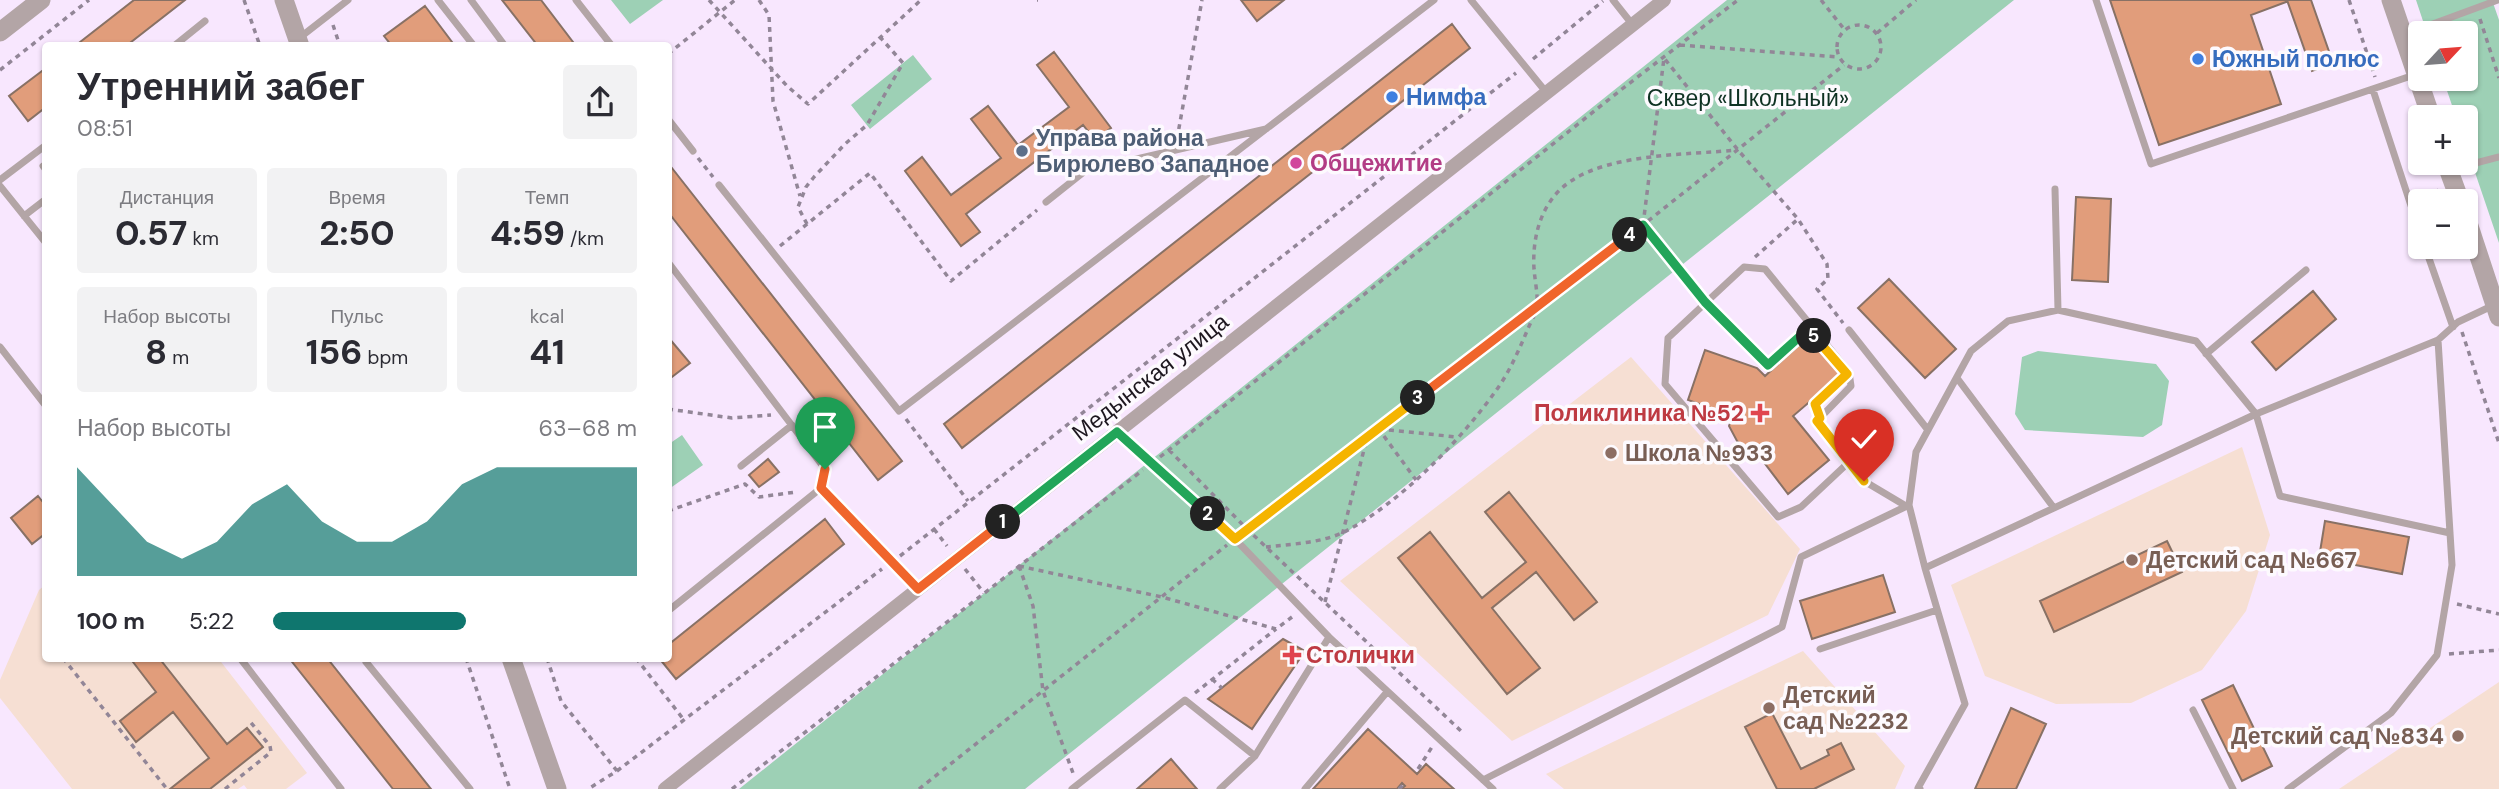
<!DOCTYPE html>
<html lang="ru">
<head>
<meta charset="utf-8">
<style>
	:root { --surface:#fff; --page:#f2f2f3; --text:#2b2b33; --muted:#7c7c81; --accent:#0f766e }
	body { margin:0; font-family:"DM Sans",sans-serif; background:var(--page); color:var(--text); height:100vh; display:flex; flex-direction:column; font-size:26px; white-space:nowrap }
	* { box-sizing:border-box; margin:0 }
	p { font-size:23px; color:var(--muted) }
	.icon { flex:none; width:38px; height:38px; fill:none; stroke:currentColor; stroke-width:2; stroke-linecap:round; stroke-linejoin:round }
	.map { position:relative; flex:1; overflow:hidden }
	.panel { position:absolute; left:42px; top:42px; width:630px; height:620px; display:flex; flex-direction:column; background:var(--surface); border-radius:7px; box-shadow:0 2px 5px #0004 }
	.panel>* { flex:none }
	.needle { width:46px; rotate:64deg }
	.buttons { position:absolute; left:2408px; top:21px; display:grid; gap:14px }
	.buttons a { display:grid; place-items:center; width:70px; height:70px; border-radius:7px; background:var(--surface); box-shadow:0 2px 5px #0004; font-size:35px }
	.pin { position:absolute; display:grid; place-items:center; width:60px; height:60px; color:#fff; margin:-72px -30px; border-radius:50% 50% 50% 0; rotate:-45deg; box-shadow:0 0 7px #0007 }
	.pin .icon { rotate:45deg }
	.km { position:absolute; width:35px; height:35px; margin:-18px; border-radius:50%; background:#222; color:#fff; font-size:19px; line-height:35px; text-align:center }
	.round { display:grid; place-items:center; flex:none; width:74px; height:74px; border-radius:7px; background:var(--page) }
	.summary { display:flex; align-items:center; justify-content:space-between; height:119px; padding:0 35px }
	h1 { font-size:38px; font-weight:700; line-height:52px }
	.stats { display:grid; grid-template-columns:repeat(3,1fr); gap:10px; height:119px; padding:7px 35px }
	.stats div { display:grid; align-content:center; border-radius:7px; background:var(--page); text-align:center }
	.stats b { font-size:35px; font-weight:700 }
	.stats small { font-size:19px; font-weight:400 }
	.stats p { font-size:19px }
	.chart { height:196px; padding:14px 35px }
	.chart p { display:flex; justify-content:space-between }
	.chart svg { width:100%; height:126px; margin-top:7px; fill:var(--accent); opacity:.7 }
	ul { padding:0 35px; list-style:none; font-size:23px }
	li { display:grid; grid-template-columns:112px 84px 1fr; align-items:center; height:52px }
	li i { height:18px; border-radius:9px; background:var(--accent) }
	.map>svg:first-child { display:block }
</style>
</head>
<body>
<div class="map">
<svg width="2499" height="789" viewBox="0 0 2499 789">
	<rect width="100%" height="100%" fill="#f8e7fe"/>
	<path fill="#f6dfd3" d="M1631,357L1800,549L1768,615L1512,741L1340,581Z
		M2242,447L2270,535L2246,611L2202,670L2131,703L2056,704L1985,676L1951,585Z
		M45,585L46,658H218L307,773L286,789H247L244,785L238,789H72L0,698V680L39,590Z
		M1803,651L1905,766L1895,789H1564L1546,774Z
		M2499,682V789H2339Z"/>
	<path fill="#9dd0b5" d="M611,0H663L630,24Z
		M1727,0H2014L1025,789H739Z
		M2416,0H2492L2499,20V243L2466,146V117H2456L2443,79H2466V33H2427Z
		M913,55L932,79L870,129L851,105Z
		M2038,351L2156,364L2169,381L2162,425L2143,437L2025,430L2015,414L2022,357Z
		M682,435L703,465L669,489V444Z"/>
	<path fill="#e19d7b" stroke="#887165" stroke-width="2" d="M134,0H185L126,46H75Z
		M502,0H541L576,46H538Z
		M1241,0H1284L1257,21Z
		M2110,0H2286V2L2251,15L2281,104L2159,145Z
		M2287,0H2311L2333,63L2312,71Z
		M425,6L455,46H392L384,36Z
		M1452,24L1470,48L962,448L944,424Z
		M1054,52L1111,128L1095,140L1083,125L966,214L980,232L961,246L905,171L922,157L951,195L1001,158L971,119L988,106L1018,145L1069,107L1037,65Z
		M46,68V107L28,121L9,96Z
		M668,163L902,461L878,480L668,212Z
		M2076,197L2111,199L2108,282L2072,280Z
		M1889,279L1956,349L1925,378L1858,308Z
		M2313,291L2336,319L2276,370L2252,342Z
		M668,337L690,363L668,380Z
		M1808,337L1842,374L1793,416L1829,460L1788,494L1756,452L1745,449L1737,441L1729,426L1733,416L1688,400L1705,350L1757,368L1765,376Z
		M768,459L779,472L759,487L749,475Z
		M1509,492L1597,602L1574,620L1536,572L1492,608L1540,668L1507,694L1398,558L1430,532L1482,598L1526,562L1485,512Z
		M38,496L46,506V533L32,544L11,518Z
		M825,519L844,544L676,679L659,658H668V645Z
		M2325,521L2409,537L2402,574L2319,558Z
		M2167,541L2182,572L2054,632L2040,601Z
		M1883,575L1895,612L1812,639L1800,601Z
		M1283,639L1305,651L1252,729L1208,699Z
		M130,658H159L227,744L247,728L263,747L210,789H170L209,758L173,712L136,742L120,721L156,692Z
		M289,658H327L431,789H393Z
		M2233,685L2272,766L2242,781L2202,700Z
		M2011,708L2046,724L2016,789H1975Z
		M1772,713L1801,769L1829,755L1827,750L1841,743L1854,769L1814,789H1777L1745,727Z
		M1368,729L1417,774L1426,764L1454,789H1401L1405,786L1402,783L1397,789H1313Z
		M1171,759L1197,789H1137Z"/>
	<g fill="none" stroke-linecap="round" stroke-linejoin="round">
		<path stroke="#928697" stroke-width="3.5" stroke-dasharray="5 5" stroke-linecap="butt" d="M244,0L260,46
			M709,0L787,86L808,104L921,0
			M759,0L769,15L773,101L800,196
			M1037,0H1038
			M1821,0L1844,29
			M2349,0L2375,77
			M2480,19L2499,78
			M1837 47a22 22 0 1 1 44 0a22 22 0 1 1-44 0Z
			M333,25L340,46
			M1877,33L1916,0
			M1680,45L1838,57
			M668,54L735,0
			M1533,59L1603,1
			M0,70L89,0
			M1177,139L1202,0
			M698,158L713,177
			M2419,197L2438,190
			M807,224L798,207L806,187L814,177L845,144L867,125L903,63L880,37
			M780,246L870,173L951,281L1037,210
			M1755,257L1798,219
			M1699,295L1643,225L1664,58L1738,150L1798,219L1827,264L1828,279L1817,289L1843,323
			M1714,311L1768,365L1804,333
			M2462,332L2499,443
			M668,409L732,418L771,415
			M906,419L968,501
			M1378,428L1416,480
			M1379,429L1457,437
			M1169,450L1247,529L1461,731
			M1160,457L1622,89L1738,0
			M668,511L745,484L759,497L796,492
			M934,529L947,546
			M1244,532L1643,225L1844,65
			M1266,547C1292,544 1321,543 1344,532C1399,504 1459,442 1495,392C1509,373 1518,352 1527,331C1530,323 1536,314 1537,306C1538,295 1535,281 1534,269C1532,235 1542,200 1571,181C1613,153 1688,155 1737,150
			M900,556L1516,73
			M1019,566L1162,597L1276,629L1292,617
			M1019,566L1033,606L1043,691L1073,773
			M965,569L984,593
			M1325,602L1367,438
			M2457,604L2499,614
			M2449,654L2499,650
			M63,658L167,789
			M466,658L510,789
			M547,658L561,701L617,771L588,789
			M636,658L684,720
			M1212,679L1222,688
			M1195,693L1276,629
			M1418,769L1432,747
			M617,771L882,569
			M225,789L271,752L270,746L248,719
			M732,789L1143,470
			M919,789L1227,545
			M1399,789L1403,785"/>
		<path stroke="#b3a5a6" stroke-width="7" d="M438,0L474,46
			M471,0L505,46
			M576,0L612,46
			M1471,0L1546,92
			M1613,0L1632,24
			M2096,0L2151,164L2414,75
			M2403,35L2498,0
			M298,39L348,0
			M174,46L205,21
			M2373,90L2420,233
			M668,119L693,151
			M43,166L46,170
			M2449,170L2499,157
			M0,180L46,145
			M719,185L899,411L1434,0
			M0,186L46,243
			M2055,189L2058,310
			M1046,202L1085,171L1266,129
			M24,216L46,199
			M2425,247L2453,327
			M668,262L825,469L821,488
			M1849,330L1928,430
			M0,347L46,406
			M2206,354L2306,270
			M1957,378L2054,508
			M1117,432L1235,539L1329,637L1493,789
			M1849,462L1801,507L1778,517L1665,384L1668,338L1744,267L1765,269L1849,372L1851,386L1817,421L1864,481L1906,506
			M741,466L792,425
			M1909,505L1916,452L1971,351L2008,321L2058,310L2196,341L2256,414L2280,496L2450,533
			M668,611L821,488L918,589
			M1820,649L1937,610
			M240,658L341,789
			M366,662L470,789
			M2193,710L2233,789
			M1483,780L1782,627L1801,557L1909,505L1925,568L2256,414L2438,340L2458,322L2494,305
			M1072,789L1185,700L1255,756
			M1220,789L1255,756L1329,637
			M1305,789L1387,692
			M1920,789L1918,788L1965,704L1925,568
			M2288,789L2391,713L2437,655L2452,565L2438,340"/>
		<path stroke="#b3a5a6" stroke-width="14" d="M665,789L1664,0"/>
		<path stroke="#b3a5a6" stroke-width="19" d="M284,0L300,46
			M2391,0L2431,117
			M0,32L41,0
			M2446,163L2460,201
			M2466,217L2499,317
			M511,658L557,789"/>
	</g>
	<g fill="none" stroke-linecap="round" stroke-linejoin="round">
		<defs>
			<path id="split-1" d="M825,469L821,488L918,589L1003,522"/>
			<path id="split-2" d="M1003,522L1117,432L1208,514"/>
			<path id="split-3" d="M1208,514L1235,539L1418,398"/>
			<path id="split-4" d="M1418,398L1630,235"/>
			<path id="split-5" d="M1630,235L1643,225L1705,302L1768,365L1808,329L1814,336"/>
			<path id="split-6" d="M1814,336L1847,374L1815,404L1820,418L1817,421L1864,481"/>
		</defs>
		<use href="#split-1" stroke="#fff" stroke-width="14"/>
		<use href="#split-2" stroke="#fff" stroke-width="14"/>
		<use href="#split-3" stroke="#fff" stroke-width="14"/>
		<use href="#split-4" stroke="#fff" stroke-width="14"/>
		<use href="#split-5" stroke="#fff" stroke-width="14"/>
		<use href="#split-6" stroke="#fff" stroke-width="14"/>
		<use href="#split-1" stroke="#f0652b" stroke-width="9"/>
		<use href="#split-2" stroke="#22a559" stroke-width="9"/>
		<use href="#split-3" stroke="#f5b400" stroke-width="9"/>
		<use href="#split-4" stroke="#f0652b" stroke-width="9"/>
		<use href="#split-5" stroke="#22a559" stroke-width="9"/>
		<use href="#split-6" stroke="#f5b400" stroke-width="9"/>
	</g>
	<g fill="#3f7fe0" stroke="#fdfafe" stroke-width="2.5">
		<circle cx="2198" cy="59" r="7"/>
		<circle cx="1392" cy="97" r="7"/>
	</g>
	<circle fill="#5c6f8a" stroke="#fdfafe" stroke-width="2.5" cx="1022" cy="151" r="7"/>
	<circle fill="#d1479c" stroke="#fdfafe" stroke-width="2.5" cx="1296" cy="163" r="7"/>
	<g fill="#e0444e" stroke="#fdfafe" stroke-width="2.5">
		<path d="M1756.5 402.5h7v7h7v7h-7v7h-7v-7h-7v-7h7z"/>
		<path d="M1288.5 644.5h7v7h7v7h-7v7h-7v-7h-7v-7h7z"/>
	</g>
	<g fill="#8d6e63" stroke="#fdfafe" stroke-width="2.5">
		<circle cx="1611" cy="453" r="7"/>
		<circle cx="2132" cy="560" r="7"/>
		<circle cx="1769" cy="708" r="7"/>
		<circle cx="2458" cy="736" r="7"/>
	</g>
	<g text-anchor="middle" stroke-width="7" stroke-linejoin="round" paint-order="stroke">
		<g font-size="23" font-weight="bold" fill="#366cbe" stroke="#fdfafe" text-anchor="start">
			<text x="2212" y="67">Южный полюс</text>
			<text x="1406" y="105">Нимфа</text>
		</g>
		<g font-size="23" fill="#0f3223" stroke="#fdfafe">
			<text x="1748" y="106">Сквер «Школьный»</text>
		</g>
		<g font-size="23" font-weight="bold" fill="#4e5e75" stroke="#fdfafe" text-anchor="start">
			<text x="1036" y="146">Управа района<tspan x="1036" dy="26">Бирюлево Западное</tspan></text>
		</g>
		<g font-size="23" font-weight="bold" fill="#b23c85" stroke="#fdfafe" text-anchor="start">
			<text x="1310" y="171">Общежитие</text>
		</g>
		<g font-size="23" fill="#1d171f" stroke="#fdfafe">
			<text transform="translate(1150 377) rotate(-38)" y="8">Медынская улица</text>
		</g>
		<g font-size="23" font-weight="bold" fill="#be3a42" stroke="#fdfafe" text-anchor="end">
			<text x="1744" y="421">Поликлиника №52</text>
			<text x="1306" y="663" text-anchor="start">Столички</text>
		</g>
		<g font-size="23" font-weight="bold" fill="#785e54" stroke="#fdfafe" text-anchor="start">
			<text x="1625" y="461">Школа №933</text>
			<text x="2146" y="568">Детский сад №667</text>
			<text x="1783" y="703">Детский<tspan x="1783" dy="26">сад №2232</tspan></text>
			<text x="2444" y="744" text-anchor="end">Детский сад №834</text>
		</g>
	</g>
</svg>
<div class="buttons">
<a><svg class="needle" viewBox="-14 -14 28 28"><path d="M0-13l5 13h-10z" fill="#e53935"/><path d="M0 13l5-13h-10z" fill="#7c7c81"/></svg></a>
<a>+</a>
<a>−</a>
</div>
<div class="pin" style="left:825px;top:469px;background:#1e9e55"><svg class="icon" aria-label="arrive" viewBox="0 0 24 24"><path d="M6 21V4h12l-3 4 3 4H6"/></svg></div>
<div class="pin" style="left:1864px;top:481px;background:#d93025"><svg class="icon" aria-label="check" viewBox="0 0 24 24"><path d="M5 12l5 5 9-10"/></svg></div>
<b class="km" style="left:1003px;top:522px">1</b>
<b class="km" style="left:1208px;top:514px">2</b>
<b class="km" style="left:1418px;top:398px">3</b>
<b class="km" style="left:1630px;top:235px">4</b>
<b class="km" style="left:1814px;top:336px">5</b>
<section class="panel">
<div class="summary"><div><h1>Утренний забег</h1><p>08:51</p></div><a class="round"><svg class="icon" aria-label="share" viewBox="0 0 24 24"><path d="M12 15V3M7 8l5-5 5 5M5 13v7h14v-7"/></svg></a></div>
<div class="stats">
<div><p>Дистанция</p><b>0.57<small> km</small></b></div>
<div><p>Время</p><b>2:50</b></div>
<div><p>Темп</p><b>4:59<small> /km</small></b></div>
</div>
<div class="stats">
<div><p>Набор высоты</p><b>8<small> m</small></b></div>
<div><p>Пульс</p><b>156<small> bpm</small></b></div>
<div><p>kcal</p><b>41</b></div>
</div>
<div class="chart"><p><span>Набор высоты</span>63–68 m</p>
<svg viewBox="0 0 160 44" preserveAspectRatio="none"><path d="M0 44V6L10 19L20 32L30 38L40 32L50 19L60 12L70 25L80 32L90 32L100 25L110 12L120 6L130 6L140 6L150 6L160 6V44z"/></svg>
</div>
<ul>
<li><b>100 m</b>5:22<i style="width:53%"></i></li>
</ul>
</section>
</div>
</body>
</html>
